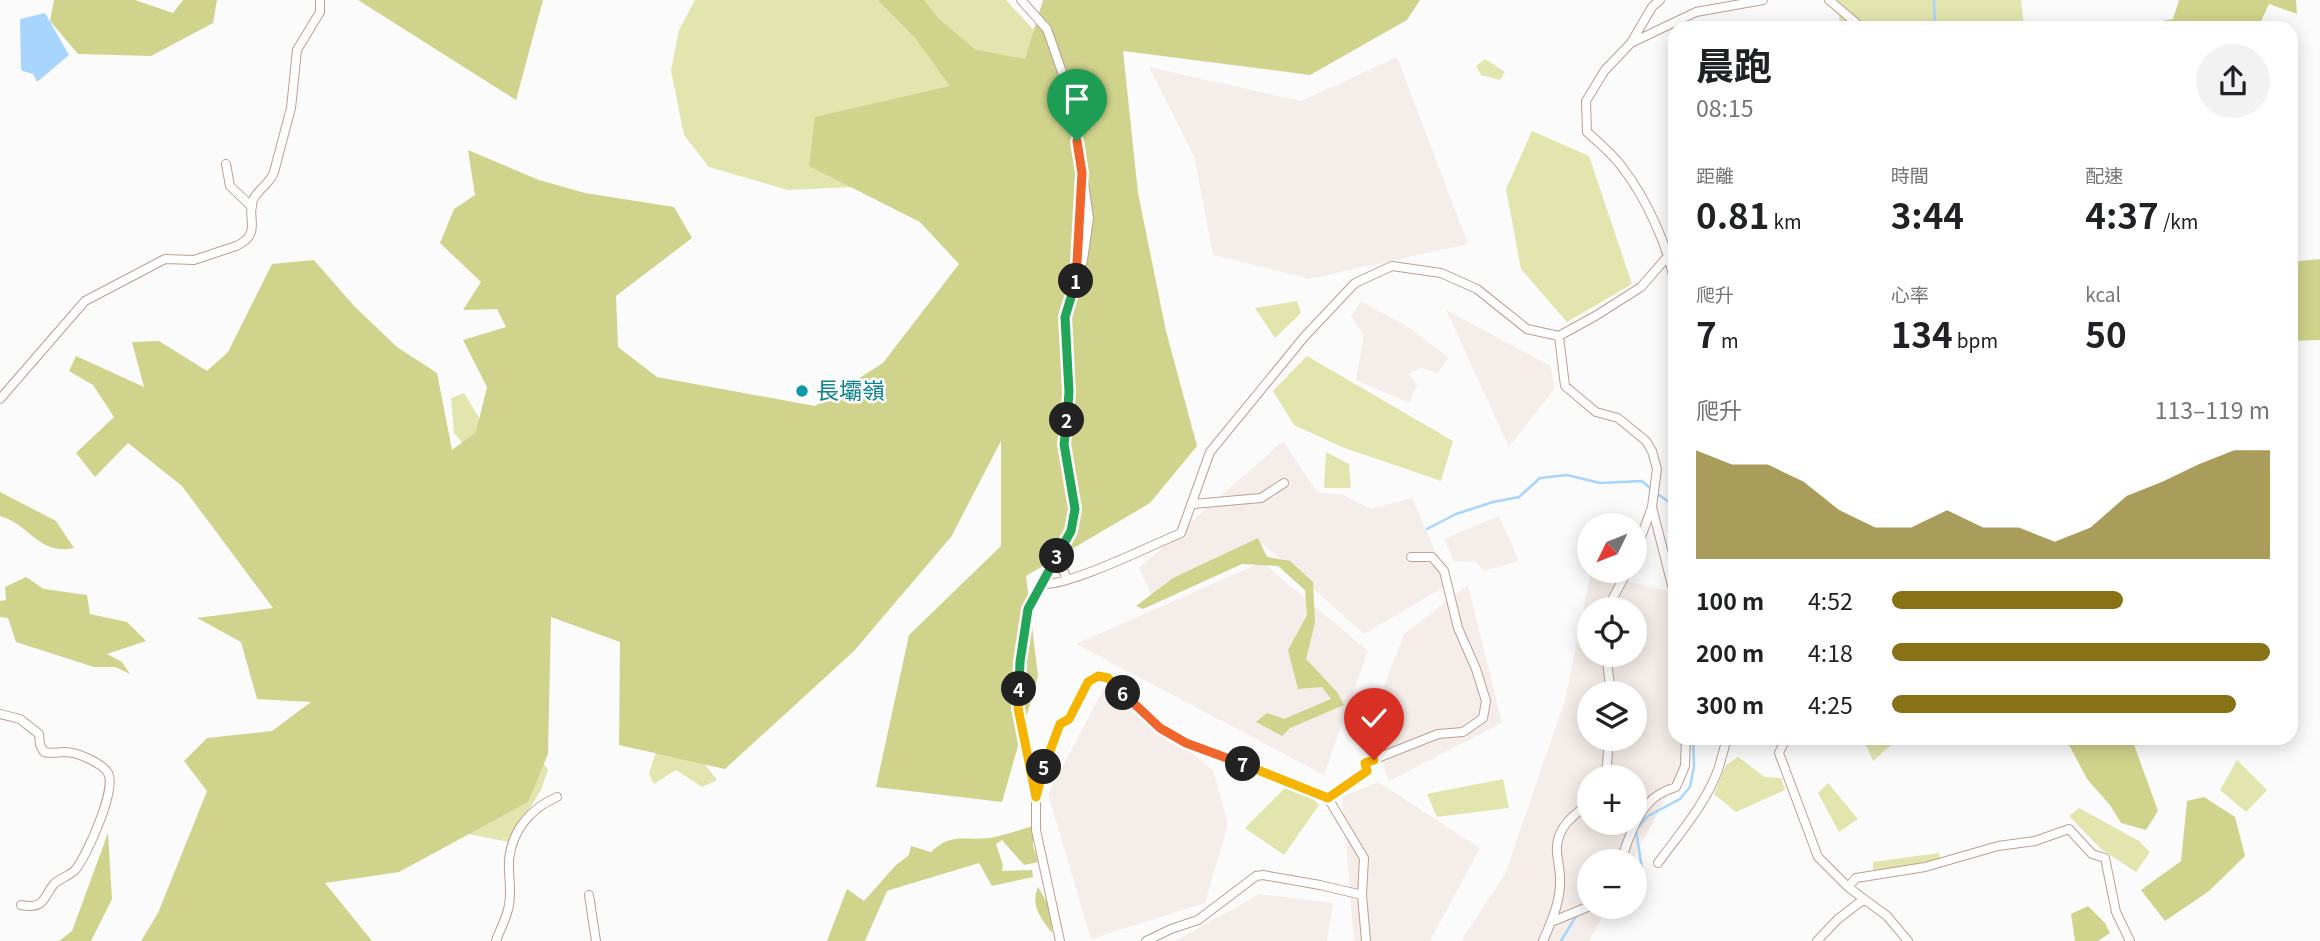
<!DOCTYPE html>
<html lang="zh-TW">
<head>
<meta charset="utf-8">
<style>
	:root { --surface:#fff; --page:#f2f2f2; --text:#202124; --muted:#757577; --accent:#877316 }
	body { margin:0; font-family:Georgia,"Noto Sans TC",serif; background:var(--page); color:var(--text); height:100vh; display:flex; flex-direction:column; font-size:26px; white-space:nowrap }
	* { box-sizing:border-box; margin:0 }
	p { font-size:23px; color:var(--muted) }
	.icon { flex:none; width:38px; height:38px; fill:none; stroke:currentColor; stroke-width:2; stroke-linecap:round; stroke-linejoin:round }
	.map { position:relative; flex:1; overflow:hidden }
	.drawer { position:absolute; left:1668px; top:21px; width:630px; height:724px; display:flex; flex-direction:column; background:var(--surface); border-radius:21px; box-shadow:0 4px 18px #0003 }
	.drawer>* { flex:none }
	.needle { width:46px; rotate:227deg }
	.buttons { position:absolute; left:1577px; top:513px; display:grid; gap:14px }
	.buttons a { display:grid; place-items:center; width:70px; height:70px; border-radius:50%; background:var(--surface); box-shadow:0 4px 18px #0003; font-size:35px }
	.pin { position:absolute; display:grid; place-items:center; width:60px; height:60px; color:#fff; margin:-72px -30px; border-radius:50% 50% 50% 0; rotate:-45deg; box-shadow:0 0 7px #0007 }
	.pin .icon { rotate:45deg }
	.km { position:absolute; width:35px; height:35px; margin:-18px; border-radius:50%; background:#222; color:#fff; font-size:19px; line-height:35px; text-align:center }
	.round { display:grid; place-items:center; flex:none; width:74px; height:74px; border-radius:37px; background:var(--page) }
	.overview { display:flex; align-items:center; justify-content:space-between; height:119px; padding:0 28px }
	h1 { font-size:38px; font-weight:700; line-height:52px }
	.stats { display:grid; grid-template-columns:repeat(3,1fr); gap:10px; height:119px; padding:7px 28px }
	.stats div { display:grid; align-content:center }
	.stats b { font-size:35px; font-weight:700 }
	.stats small { font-size:19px; font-weight:400 }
	.stats p { font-size:19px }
	.chart { height:196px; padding:14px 28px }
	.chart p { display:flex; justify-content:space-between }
	.chart svg { width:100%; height:126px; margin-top:7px; fill:var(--accent); opacity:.7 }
	ul { padding:0 28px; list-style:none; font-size:23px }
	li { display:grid; grid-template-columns:112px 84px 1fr; align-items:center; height:52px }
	li i { height:18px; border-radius:9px; background:var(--accent) }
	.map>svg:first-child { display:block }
</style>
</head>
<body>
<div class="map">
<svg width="2320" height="941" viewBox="0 0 2320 941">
	<rect width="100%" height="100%" fill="#fbfbfb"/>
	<path fill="#f5ede9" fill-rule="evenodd" d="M1397,57L1468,244L1309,279L1213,255L1194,156L1149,67L1301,101Z
		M1361,301L1410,328L1449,358L1437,373L1421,368L1408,374L1417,385L1409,403L1356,380L1364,335L1351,317Z
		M1446,310L1551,366L1554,389L1509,447Z
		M1283,441L1317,492L1343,495L1371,509L1412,498L1449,584L1364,634L1262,543L1153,598L1139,568Z
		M1499,516L1519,561L1484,571L1476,562L1454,561L1444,539Z
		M1262,562L1368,651L1324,775L1076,644Z
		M1591,572L1675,593V738L1683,739L1681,770L1632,861H1589V906L1608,907L1589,941H1461L1505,874L1565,700ZM1589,609H1634V654H1589ZM1589,693H1634V738H1589ZM1589,777H1634V822H1589Z
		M1468,585L1502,723L1389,781L1369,726L1404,634Z
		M1105,686L1213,770L1228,824L1205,903L1091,939L1048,794Z
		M1378,782L1480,848L1430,941H1354L1342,797Z
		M1260,894L1333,903L1327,941H1175Z"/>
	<path fill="#e2e5ad" d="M695,0H1006L1032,28L1048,51L917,184L788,190L709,167L684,135L671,70L679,30Z
		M1838,0H2021L2024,28H1840Z
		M1485,59L1505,72L1500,80L1481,75L1476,66Z
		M1532,131L1589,156L1632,284L1567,322L1521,269L1506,189Z
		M1297,301L1301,313L1275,338L1255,308Z
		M1307,356L1453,441L1441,481L1342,447L1294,425L1273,391Z
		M464,393L486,429L479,462L454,433L451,398Z
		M1326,452L1349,464L1351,488H1324Z
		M673,723L717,780L702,787L676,770L654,784L649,774L662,733Z
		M1863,738H1898V739L1873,761Z
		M533,747L548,770L541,790L509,842L458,832Z
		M1738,757L1765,777L1781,778L1785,790L1736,812L1714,794L1726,765Z
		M2237,760L2267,790L2246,812L2220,790Z
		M1503,779L1509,808L1437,817L1427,794Z
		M1828,783L1858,819L1839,832L1818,793Z
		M1286,787L1306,792L1319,805L1284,855L1245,828Z
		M2079,808L2139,841L2150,852L2136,872L2101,849L2069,816Z
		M1939,853L1940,860L1873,872V862Z"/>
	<path fill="#d0d38b" d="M54,0H135L173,13L183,0H217L213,23L151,56L78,54L50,21Z
		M358,0H543L516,100Z
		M878,0H924L938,18L976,50L1025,59L1043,0H1420L1407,20L1310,75L1123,51L1138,193L1166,331L1197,446L1150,503L1026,576L1038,676L1002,802L876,787L909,635L1001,546V441L951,537L854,651L725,769L619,745L620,642L551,617L548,754L528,802L399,872L325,883L372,941H141L158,913L207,791L184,761L207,738L272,731L311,702L257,699L241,642L197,618L273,608L182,486L128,443L95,477L76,453L114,417L93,385L69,371L76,356L144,387L132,342L159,341L207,371L228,352L272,264L314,260L354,306L397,347L437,373L452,450L476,432L487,387L463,340L506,327L497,309L463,310L481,282L440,243L454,209L475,195L468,150L539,180L585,193L674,207L692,238L616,296L618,347L657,377L815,406L883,363L959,264L920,222L809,166L815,117L950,86L915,38Z
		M2179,0H2296L2297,14L2269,4L2258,28H2229L2225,22L2218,23L2215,28H2124L2173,19Z
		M2320,259V340L2291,341V262Z
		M0,492L56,521L74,548C39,556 28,523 0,516Z
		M1258,538L1267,557L1290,561L1313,582L1315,623L1306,659L1337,692L1344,705L1290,728L1282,736L1256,722L1267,713L1284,719L1331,699L1322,687L1298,689L1288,650L1307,615L1305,590L1278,566L1242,564L1143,609L1136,606L1173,578Z
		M26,577L44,589L87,595L90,614L127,622L146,641L107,654L122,662L130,674L115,667H94L16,642L8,618L0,617V601L6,600L5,587Z
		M2066,739H2132L2158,811L2146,830L2121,823L2110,805L2087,779Z
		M2204,797L2235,817L2245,856L2209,891L2165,921L2141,890L2181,861L2187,801Z
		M1033,826V846L1038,862L1024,865L1002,840L996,844L1003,865L1002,871L1032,870L1033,877L992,886L979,863L893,889L887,891L865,941H827L847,889L864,901L896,865L909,855L911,846L931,852C951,832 965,841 989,838C1003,836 1019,830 1033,826Z
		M108,833L112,899L91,941H59L72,931Z
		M1038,887L1051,909L1052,933C1041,919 1030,905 1038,887Z
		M2088,906L2105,923L2110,933L2098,941H2075L2071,914Z"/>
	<path fill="#a8d5fd" d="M45,13L69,55L37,82L33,74L22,71L21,68L20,19Z"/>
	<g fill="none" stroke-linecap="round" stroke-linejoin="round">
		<path stroke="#a8d5fd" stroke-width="2.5" d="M1934,0L1935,28
			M1656,493L1675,506
			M1427,529L1456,514L1493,502L1519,497L1540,478L1567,475L1600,483L1642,481L1651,489
			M1634,901L1642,893L1643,876L1636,830L1648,816L1680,799L1690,787L1694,766L1693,738
			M1591,909L1622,906
			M1561,941L1578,913"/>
		<defs>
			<path id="street" d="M1021,0L1047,29L1072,101L1089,218L1083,260L1065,317L1069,392L1064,444L1075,509L1071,531L1028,609L1019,661L1018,708L1036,797V830L1060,941
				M1829,0L1862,28
				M1631,43L1652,7L1660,0
				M226,164L230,186L252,207
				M1078,265L1081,184
				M1675,286C1669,247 1646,198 1622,167C1613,154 1599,143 1587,132L1586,101L1605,70L1631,43L1696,12L1763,0
				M1559,336L1565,386L1596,412L1618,418L1646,441L1652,451L1657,469L1652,507L1634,556
				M0,399L85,301L165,259L194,260L236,246C263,234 246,218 253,200C258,189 270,184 274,172L291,108L297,50L320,12V0
				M1193,504L1261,498L1284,483
				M1652,507L1675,597
				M1053,563L1064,572L1067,579
				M1042,584C1070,586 1152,545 1181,533L1210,452L1305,336L1355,283L1392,266L1441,273L1477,289L1527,329L1559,336L1597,315L1641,287L1668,256
				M1611,609L1613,598L1628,570
				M1606,654L1611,693
				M0,714L20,719L39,734L40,745L44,752C53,754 57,752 65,752C77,752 102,763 108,773C117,789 87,855 76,869C70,876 60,878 54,884C43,897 45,910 21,905
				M1786,738L1779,753L1818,857L1848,887L1887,916L1908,941
				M1603,777L1607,765L1609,738
				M1036,794L1044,765L1060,724C1084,711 1076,674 1108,678L1160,728L1186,743L1328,798L1364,858L1362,895L1366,941
				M1328,798L1367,771L1365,763L1438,734L1463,732L1483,718L1486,701L1476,669L1458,628L1444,571L1432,557H1411
				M1622,861C1624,847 1637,816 1647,805C1654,796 1666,790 1676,787L1685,766L1686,738
				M1658,863C1679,834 1705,805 1718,770C1721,760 1724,749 1727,738
				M1848,887L1856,878L1925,867L1998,846L2035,841L2069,829L2092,854L2105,858L2116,912L2130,941
				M589,895L596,941
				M1551,922L1590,906
				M496,941C500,929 507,918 509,905C512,890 508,875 509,860C512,830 531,808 557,797
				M1146,941L1171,929L1198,920L1256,876L1263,875L1320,885L1362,895
				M1543,941C1552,920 1561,901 1560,878C1560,863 1553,849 1560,834C1566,819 1579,813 1589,802
				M1817,941L1838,919L1864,899"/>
		</defs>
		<use href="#street" stroke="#bd9f93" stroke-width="10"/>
		<use href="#street" stroke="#fff" stroke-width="8"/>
	</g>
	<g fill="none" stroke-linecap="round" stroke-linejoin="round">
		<defs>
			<path id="split-1" d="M1076,281L1082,173L1077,141"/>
			<path id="split-2" d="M1067,420L1069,392L1065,317L1076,281"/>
			<path id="split-3" d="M1057,556L1071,531L1075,509L1064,444L1067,420"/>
			<path id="split-4" d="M1019,689L1020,662L1028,609L1057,556"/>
			<path id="split-5" d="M1019,689L1018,708L1036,797L1044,767"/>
			<path id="split-6" d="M1044,767L1060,724L1069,719L1088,682L1098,676L1108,678L1123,693"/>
			<path id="split-7" d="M1123,693L1160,728L1186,743L1243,764"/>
			<path id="split-8" d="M1243,764L1328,798L1367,771L1365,763L1374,760"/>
		</defs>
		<use href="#split-1" stroke="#fff" stroke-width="14"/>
		<use href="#split-2" stroke="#fff" stroke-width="14"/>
		<use href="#split-3" stroke="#fff" stroke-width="14"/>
		<use href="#split-4" stroke="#fff" stroke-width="14"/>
		<use href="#split-5" stroke="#fff" stroke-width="14"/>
		<use href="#split-6" stroke="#fff" stroke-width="14"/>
		<use href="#split-7" stroke="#fff" stroke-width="14"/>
		<use href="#split-8" stroke="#fff" stroke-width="14"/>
		<use href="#split-1" stroke="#f0652b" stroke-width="9"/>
		<use href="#split-2" stroke="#22a559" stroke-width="9"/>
		<use href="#split-3" stroke="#22a559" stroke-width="9"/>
		<use href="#split-4" stroke="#22a559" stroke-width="9"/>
		<use href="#split-5" stroke="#f5b400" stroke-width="9"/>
		<use href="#split-6" stroke="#f5b400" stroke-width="9"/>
		<use href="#split-7" stroke="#f0652b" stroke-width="9"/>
		<use href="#split-8" stroke="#f5b400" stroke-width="9"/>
	</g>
	<circle fill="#0f9aa8" stroke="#fff" stroke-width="2.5" cx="802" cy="391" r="7"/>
	<g text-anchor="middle" stroke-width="5" stroke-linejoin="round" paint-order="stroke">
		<g font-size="23" fill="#0d838f" stroke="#fff" text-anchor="start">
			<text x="816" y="399">長壩嶺</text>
		</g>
	</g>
</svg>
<div class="buttons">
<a><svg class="needle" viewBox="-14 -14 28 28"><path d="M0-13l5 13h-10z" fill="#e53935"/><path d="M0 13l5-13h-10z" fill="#757577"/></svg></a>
<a><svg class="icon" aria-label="locate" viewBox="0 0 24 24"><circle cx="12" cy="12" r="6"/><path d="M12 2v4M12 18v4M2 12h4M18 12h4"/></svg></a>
<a><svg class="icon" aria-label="layers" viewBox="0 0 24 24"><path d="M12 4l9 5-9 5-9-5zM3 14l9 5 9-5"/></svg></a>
<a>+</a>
<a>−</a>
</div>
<div class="pin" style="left:1077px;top:141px;background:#1e9e55"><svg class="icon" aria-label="arrive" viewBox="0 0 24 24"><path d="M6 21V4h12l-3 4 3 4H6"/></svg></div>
<div class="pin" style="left:1374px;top:760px;background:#d93025"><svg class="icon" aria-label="check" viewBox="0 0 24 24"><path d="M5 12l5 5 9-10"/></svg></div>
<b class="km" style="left:1076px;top:281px">1</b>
<b class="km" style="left:1067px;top:420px">2</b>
<b class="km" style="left:1057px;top:556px">3</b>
<b class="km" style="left:1019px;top:689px">4</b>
<b class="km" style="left:1044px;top:767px">5</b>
<b class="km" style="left:1123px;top:693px">6</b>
<b class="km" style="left:1243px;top:764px">7</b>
<section class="drawer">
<div class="overview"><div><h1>晨跑</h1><p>08:15</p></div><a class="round"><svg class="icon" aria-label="share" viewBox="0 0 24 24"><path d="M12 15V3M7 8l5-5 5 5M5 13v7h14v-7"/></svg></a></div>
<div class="stats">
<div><p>距離</p><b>0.81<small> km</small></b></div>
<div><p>時間</p><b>3:44</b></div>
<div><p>配速</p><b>4:37<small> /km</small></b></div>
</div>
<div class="stats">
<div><p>爬升</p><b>7<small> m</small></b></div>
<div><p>心率</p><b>134<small> bpm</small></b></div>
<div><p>kcal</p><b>50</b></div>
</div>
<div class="chart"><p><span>爬升</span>113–119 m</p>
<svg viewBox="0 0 160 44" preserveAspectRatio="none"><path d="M0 44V6L10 11L20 11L30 17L40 27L50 33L60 33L70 27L80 33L90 33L100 38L110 33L120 22L130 17L140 11L150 6L160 6V44z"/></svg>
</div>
<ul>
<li><b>100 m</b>4:52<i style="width:61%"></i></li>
<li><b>200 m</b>4:18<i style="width:100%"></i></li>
<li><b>300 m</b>4:25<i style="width:91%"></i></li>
</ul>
</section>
</div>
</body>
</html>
